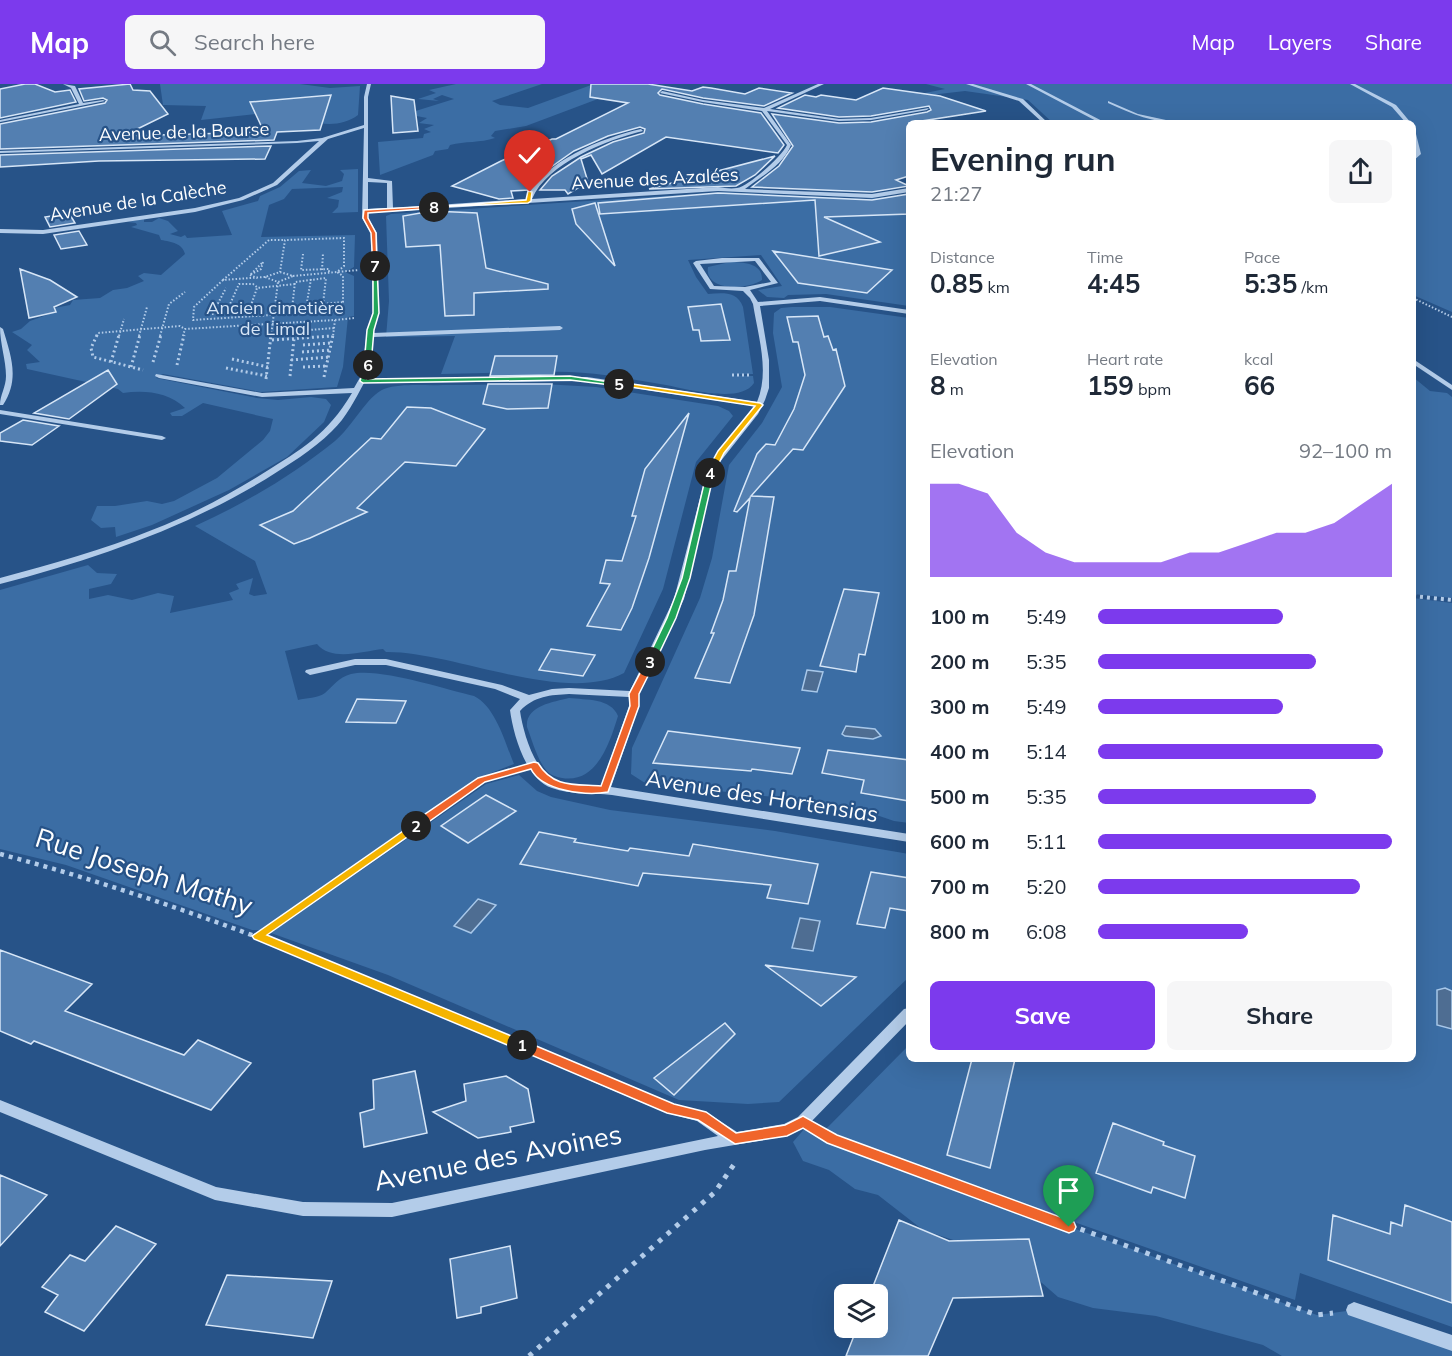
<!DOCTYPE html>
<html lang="en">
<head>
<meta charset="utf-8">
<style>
	:root { --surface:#fff; --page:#f6f6f7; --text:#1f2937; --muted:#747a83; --accent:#7c3aed }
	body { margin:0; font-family:Mulish,sans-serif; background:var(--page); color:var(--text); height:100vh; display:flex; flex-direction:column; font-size:22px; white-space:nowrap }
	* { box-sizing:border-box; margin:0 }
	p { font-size:20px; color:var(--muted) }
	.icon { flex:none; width:33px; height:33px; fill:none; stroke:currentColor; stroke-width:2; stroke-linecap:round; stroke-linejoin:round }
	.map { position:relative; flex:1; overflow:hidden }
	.sheet { position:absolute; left:906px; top:36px; width:510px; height:942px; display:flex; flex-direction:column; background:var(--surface); border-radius:9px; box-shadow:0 6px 24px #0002 }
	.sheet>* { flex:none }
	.controls { position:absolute; left:834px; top:1200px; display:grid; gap:12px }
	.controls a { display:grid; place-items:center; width:54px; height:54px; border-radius:9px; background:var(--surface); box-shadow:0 6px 24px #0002; font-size:30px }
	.pin { position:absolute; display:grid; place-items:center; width:51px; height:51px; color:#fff; margin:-62px -26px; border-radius:50% 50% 50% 0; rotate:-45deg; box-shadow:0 0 6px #0007 }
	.pin .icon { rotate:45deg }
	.km { position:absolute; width:30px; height:30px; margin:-15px; border-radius:50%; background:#222; color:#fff; font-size:16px; line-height:30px; text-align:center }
	.round { display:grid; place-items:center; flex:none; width:63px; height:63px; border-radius:9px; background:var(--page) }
	.overview { display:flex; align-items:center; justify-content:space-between; height:102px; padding:0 24px }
	h1 { font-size:33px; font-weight:700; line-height:45px }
	.stats { display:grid; grid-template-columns:repeat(3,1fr); gap:9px; height:102px; padding:6px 24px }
	.stats div { display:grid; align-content:center }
	.stats b { font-size:26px; font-weight:700 }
	.stats small { font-size:16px; font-weight:400 }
	.stats p { font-size:16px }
	.chart { height:168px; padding:12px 24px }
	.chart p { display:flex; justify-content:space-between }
	.chart svg { width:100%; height:108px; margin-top:6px; fill:var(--accent); opacity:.7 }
	.action { display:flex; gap:12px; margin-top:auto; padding:12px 24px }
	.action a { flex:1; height:69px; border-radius:9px; background:var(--accent); color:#fff; font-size:24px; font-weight:700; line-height:69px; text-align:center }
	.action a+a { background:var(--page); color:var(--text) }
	ul { padding:0 24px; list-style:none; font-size:20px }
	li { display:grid; grid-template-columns:96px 72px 1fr; align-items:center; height:45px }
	li i { height:15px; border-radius:8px; background:var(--accent) }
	header { display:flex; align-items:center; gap:36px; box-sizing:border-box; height:84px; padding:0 30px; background:var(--accent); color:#fff }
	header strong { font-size:28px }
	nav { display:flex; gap:33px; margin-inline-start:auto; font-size:21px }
	.search { width:420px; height:54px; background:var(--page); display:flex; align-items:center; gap:15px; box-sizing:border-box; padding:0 21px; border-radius:9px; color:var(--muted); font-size:22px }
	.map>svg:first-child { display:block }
</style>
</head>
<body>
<header>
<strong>Map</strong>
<div class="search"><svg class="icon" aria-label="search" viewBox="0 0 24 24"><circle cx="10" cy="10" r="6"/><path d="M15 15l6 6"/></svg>Search here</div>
<nav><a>Map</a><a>Layers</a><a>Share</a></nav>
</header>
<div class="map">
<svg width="1452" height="1272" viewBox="0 0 1452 1272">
	<rect width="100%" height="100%" fill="#275388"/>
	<path fill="#3b6da4" d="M160,0H300L330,4L360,2L358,31C339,45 310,42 293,26L201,36L206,22L163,21Z
		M456,0H542L492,17L500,21L528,24L594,0L627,4L526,42L495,47L491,52L495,54C480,59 465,57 450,61L448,65L435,67L433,71L380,91L378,58L423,54L424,50L431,48L424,45L434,41L419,39L427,34L406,30L454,15L442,11L433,15L439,17L418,15L436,9L429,6Z
		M926,0H1452V228L1413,211V39H1053L1028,16L965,7L939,10L913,18L924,24L890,16L945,5Z
		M358,85V128L332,129L338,123L339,116L327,114L342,108L343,103L292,105L284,115L269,121L261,153L355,151L354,183L345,188L354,192V232L348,233L343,283L337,303L261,308L163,290L156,294L257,314L278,316L311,313L326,315L331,321L324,338L287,373L229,406L152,441L116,453L115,443L101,444L91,436L97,422H115L147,417L162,420L174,417L217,394L263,356L270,347L273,335L203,319L182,332H172L170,329L185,324C168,308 145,306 123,309L118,305L27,285L26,280L40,278L27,266L32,261L12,248L21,245L30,237L55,228L54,224L70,221L73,216L100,214L113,206L127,204L144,197L138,192L144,189L161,191L185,170C182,159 172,158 161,156L159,151L131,143L137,141L136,139L128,138L144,135V138H152L159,134L168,137L178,147L170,150L181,153L185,151L187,154L232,151L222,127L258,117L260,112L280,103L299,87L311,86L302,99L326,102L342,97L344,90L340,86Z
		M724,108L866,115L909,111V222L826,210L788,211L784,214L767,213L758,206L782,202L761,171L688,176L696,193L708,210C723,209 737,207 743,223L753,290L730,291L753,292L754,299C741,320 687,305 666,301C635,296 602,289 570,288C528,287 484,289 441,290L455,252L386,253L389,217L386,132L391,130Z
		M730,178C743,178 763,179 762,196C748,206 704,208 708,183Z
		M792,223H830L909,234V739L894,737L856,724L800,716L645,699L631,690L632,664L700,514L712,474L729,381L762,339L782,303L773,249L774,229L781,224Z
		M1413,293L1430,307L1447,309L1452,313V514L1413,510Z
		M543,300L596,303L718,322L729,327L733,332L696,378L663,505L624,589C565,621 452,567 386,568L383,565C363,567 332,578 317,560L285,567L298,616C306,614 318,614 325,609C333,602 339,593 351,590C378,583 445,605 474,612C496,623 505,659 514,680L476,695L262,846H252L66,781L0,765V506L88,481L97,489L117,490L111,500L89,505V515L108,511L132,516L158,509L174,512L170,529L233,516L229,509L239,505L236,500L253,494L249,510L254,512L267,510L255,477L195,442C244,420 293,391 335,357C351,344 368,311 384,305C402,299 424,302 443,301C476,301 510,300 543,300Z
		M1413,514L1452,519V1243L1300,1189L1295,1216L978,1104L825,1046L909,961V975H1413Z
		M569,614C586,616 611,614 618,632C610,658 597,700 562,694C556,693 550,691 546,686C537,675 532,656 527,643C525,622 553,618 569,614Z
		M519,691L537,707L551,713L610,726L775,747L909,770V893L779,1018L748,1020L679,1016L388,891L271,849L486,700Z
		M806,1043L986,1113L1317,1231L1354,1226L1452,1259V1272H1282L1263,1261L1156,1232L1093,1224L1058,1213L1017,1177L923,1146L878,1111L855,1105L829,1086L803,1077L793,1058Z"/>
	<path fill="#4e6d92" stroke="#a7c7e9" stroke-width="1.5" d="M807,586L823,588L817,608L802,606Z
		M846,642L875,645L881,652L873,655L845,652L842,650Z
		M478,815L496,821L471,849L454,842Z
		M800,834L820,837L813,867L792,864Z
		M1445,904L1452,907V945L1437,941V906Z"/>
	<path fill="#537fb1" stroke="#d7e6f7" stroke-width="1.5" d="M25,0H35L55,8L70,6L76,18L0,34V5Z
		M130,0L133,6L150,7L168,30L123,52L264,48L250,18L331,11L320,46L277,48L274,56L0,65V40L105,19L107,16L103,14L84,17L79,5Z
		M591,0H648L692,7L703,3L711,4L745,10L759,4L792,9L764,22L703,14L662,5L658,9L660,11L703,20L761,29L784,61L778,69L666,53L602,90L591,71L581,75L588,98L568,110L565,106H540L552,92L581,73L613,58L644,49L645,45L640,43L608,52L574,67L544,88L529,106L511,107L513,114L499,115L452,102L501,77L552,55H556L628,19L590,13Z
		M883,4L940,12L986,27L909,39V92L896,96L909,102L872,108L752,103L779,82L793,62L772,30L839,39L871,38L927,28L931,26L929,22L871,32L839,33L778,24L805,11L816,13L821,11L856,16Z
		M391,12L414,16L418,47L393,49Z
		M271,62L265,75L99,77L0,83V71Z
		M775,72L755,91L736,102L649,105Z
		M718,109L872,116L909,110V130L824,133L880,158L819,172L815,116L600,130L598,119Z
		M595,119L615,182L576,140L572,125Z
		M432,127L477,129L486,184L548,200V205L474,209V231L445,232L440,161L406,163L403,132Z
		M69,129L75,139L50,143L45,133Z
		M79,147L87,161L61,165L54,151Z
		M773,167L892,186L867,209L798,199Z
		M20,185L50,196L77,213L54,223L56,228L29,234Z
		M721,220L730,256L701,257L699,246H693L688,223Z
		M818,232L824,253L828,252L833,266L836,265L845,302L803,366L793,365L751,412L774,413L754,531L730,599L695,594L714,549H711L723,516L729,487H736L750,414L737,428L734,427L757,370L766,360L775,361L794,325L805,291L798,258H793L787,233Z
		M495,272H557L554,291L490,292Z
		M108,286L117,300L69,335L34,329Z
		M488,300H552L548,324L507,325L483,320Z
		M407,323L431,324L485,345L456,382L405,378L357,424L367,428L310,454L294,460L260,441L293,427L371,354L381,355Z
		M689,329L649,474L632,524L621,546L587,542L610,500L600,499L606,476L622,477L636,432H632L645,385Z
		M23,336L59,342L32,361L0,357V349Z
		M844,505L879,509L865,571L859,570L856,588L820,582Z
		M551,565L595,571L583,592L539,586Z
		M357,615L406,617L396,639L346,638Z
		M668,647L708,652L800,664L792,690L752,685L751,687L653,679Z
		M828,666L909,676V717L861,709L864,696L822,689Z
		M486,711L516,727L468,759L441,742Z
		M539,748L576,755L574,758L628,767L630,764L689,772L693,760L818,780L808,820L767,814L771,801L643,789L638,802L520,780Z
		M871,788L909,794V827L890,824L885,844L857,840Z
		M0,866L92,900L65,927L184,971L198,956L251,979L211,1026L34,957L31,960L0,947Z
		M765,881L856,893L821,922Z
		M725,939L735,950L674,1011L654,994Z
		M972,975H1015L990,1084L947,1071Z
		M415,987L427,1049L364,1063L360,1029L374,1025L373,996Z
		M506,992L528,1005L534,1038L510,1043L511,1048L478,1054L433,1028L466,1017L464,1000Z
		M1113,1039L1164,1058L1163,1061L1195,1072L1185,1114L1153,1103L1151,1109L1096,1089Z
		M0,1091L47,1111L0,1162Z
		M1405,1121L1452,1138V1219L1328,1176L1333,1131L1390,1150L1391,1138L1402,1142Z
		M899,1136L949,1157L1029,1155L1043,1212L953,1214L928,1272H846L857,1244H878V1210H870Z
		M116,1142L156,1160L84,1247L45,1228L58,1211L42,1203L70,1171L85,1177Z
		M510,1162L517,1214L481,1223V1229L457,1234L450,1175Z
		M227,1191L332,1197L313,1254L206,1241Z"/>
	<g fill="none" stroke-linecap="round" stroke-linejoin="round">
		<path stroke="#b3cce9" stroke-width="2" stroke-dasharray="1.5 2" stroke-linecap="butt" d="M303,170L301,186L329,185V189
			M263,178L261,185L250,191Z
			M322,186L323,169
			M280,188L293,192L278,198L265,193Z
			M250,191L257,194
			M293,192L359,186
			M265,193L223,196L269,156H285
			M223,196L194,223L193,236L334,227L343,218V192L337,188L344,182V154L285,156L280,188
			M1413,214L1452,233
			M323,223V220L343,218
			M306,224L311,195
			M292,225L295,198L326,194L323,220
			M213,229L226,204
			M226,229L239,200H253L257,203
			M212,230L249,227L257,204L295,200
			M335,236L355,234
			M273,249L334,244
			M97,252L98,249L180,242L185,245
			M119,252L124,235
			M139,252L147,223
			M160,252L169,220L185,208
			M183,252L185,245L335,236L333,252
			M271,252L278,198"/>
		<path stroke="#b3cce9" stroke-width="3" stroke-dasharray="2 3" stroke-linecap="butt" d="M97,251L91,264L93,273L143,286
			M272,256L332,252
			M303,261L331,259
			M302,268L331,266
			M232,275L268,283
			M291,276L330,273
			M111,278L119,251
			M153,278L161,251
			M177,281L184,251
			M131,283L140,251
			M303,283L327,282
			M226,284L267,292
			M732,291H750
			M290,292L294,255
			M324,293L333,251
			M266,295L271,251"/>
		<path stroke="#b3cce9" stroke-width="4" stroke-dasharray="3 4" stroke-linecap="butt" d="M1413,512L1452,516"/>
		<path stroke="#b3cce9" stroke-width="4.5" stroke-dasharray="4 5" stroke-linecap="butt" d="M0,770C151,810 294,865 438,925
			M259,851L481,696L516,686"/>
		<path stroke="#b3cce9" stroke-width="5" stroke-dasharray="4.5 7" stroke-linecap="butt" d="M434,924L578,985
			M822,1049L832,1055L1317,1231L1333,1229
			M529,1272L715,1108L735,1079V1075"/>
		<path fill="#b3cce9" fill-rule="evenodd" d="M63,0L75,2L83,19L103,16L105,17L0,38V36L79,20L71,4Z
			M367,0H371L368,13V94L392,97L393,124L526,115C543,77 602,54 641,45L643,47C607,56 547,79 532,115L718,103C724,104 731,105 737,104C749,102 782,72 787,61L762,27L703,18L660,9L662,7L703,16L764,24L818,0H824L770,25L839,35L871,34L929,24L927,26L871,36L839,37L767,27L791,61C783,81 762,92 745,105L872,110L909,104V108L872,114L718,107L368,129V134L377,149L379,229L373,249L560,242L563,244L560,246L373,253L370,290L367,295L587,293L757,318C770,287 758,252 753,220L750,214L743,207L710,205L693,179L696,177L722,174H759L778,199L750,206L758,218L820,213L909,226V230L820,217L760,222L769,276V304L765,316L758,330L716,383L684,515L639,610V622L611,703L909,750V758L612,711C592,708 571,711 552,704C526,696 513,650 510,626L520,615L495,605L386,581H355L310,591L305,588L306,586L355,575H386L502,601L529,611L552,605L569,604L630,607L674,515L708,383L754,322L587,297L364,299C356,314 346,334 332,347C312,367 289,380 266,395C183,445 93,476 0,500V494C51,480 103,466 152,446C191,431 227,412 262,390C302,365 327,351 352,309L262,313L159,294L155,292L156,290L262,309L354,304L362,290L367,246L373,229L371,149L362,134L364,44L328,55L277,101L243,116L195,128L43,150L0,149V145L43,146L195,124L239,114L273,99L319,57L297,59L0,69V67L297,57L322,54L364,41V13ZM368,98L387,99V124L368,125ZM755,177L771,198L745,203L714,202L700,180ZM569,610L629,613V622L601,702C587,701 572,703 559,699C535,691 523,648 520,627C534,612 551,611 569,610Z
			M966,0H973L1023,15L1048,39H1043L1019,17Z
			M1026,0H1031L1106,39H1100Z
			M1350,0H1355L1396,21L1411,39H1406L1392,23Z
			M1108,17L1138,30L1180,39C1154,39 1132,30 1108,19Z
			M1413,45L1415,46L1421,70L1413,77V72L1416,70L1413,56Z
			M0,243L3,245C11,272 20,295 3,321H0C0,311 6,303 6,292C6,276 0,260 0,243Z
			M1413,275L1452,301V306L1413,280Z
			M0,326L162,352L166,354L162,356L0,330Z
			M909,924V937L808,1041L787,1052L705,1066L392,1133L303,1132L215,1116L0,1028V1016L216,1103L303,1118L392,1119L718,1052L697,1037L667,1029L591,997L589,993L591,989L596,987L674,1020L706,1028L737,1048L784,1040L798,1033L904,925Z
			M1354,1218L1452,1251V1267L1348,1231L1346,1226L1348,1221Z"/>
	</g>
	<path fill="#f0652b" stroke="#fff" stroke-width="1.5" d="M522,956L674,1020L706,1028L736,1049L785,1041L803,1032L837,1051L1074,1138L1076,1143L1074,1147L1069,1149L827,1059L803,1044L787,1052L735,1060L698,1036L667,1029L517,965L515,961L517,958Z"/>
	<path fill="#f5b400" stroke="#fff" stroke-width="1.5" d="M416,738L420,739V744L267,851L526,958L528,961L526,965H517L254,855L252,852Z"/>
	<path fill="#f0652b" stroke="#fff" stroke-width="1.5" d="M647,576L655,578L639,610V622L608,708C586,712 542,707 531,685L485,698L420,744H412V739L478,694L534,678L538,679C553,704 575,700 601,702L630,622L629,610Z"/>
	<path fill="#22a559" stroke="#fff" stroke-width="1.5" d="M707,387L714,389L690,494L676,534L655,578L647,580L646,578L667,534L682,494Z"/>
	<path fill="#f5b400" stroke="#fff" stroke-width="1.5" d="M619,298L760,319L763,321L724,369L714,389L710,391L706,389L718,367L755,322L617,301Z"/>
	<path fill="#22a559" stroke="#fff" stroke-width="1.5" d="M365,280L371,281L367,295L570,292L623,300L619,302L570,296L363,299L360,297Z"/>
	<path fill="#22a559" stroke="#fff" stroke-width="1.5" d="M373,180L377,182L379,229L374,246L371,281L368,283L364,281L367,246L373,229Z"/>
	<path fill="#f0652b" stroke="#fff" stroke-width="1.5" d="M434,122L436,124L368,129V134L376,149L377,182L373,183L371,149L363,134L364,126Z"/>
	<path fill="#f5b400" stroke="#fff" stroke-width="1.5" d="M528,107L532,108L531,117L528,119L432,123L526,116Z"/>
	<g text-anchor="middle" stroke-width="4.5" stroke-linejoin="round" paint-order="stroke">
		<g font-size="18" fill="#fff" stroke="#275388">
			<text transform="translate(184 48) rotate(-2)" y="6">Avenue de la Bourse</text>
			<text transform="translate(655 95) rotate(-3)" y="6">Avenue des Azalées</text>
			<text transform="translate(138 117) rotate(-9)" y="6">Avenue de la Calèche</text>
		</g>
		<g font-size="18" fill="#d7e6f7" stroke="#275388">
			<text x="275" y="230">Ancien cimetière<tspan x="275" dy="21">de Limal</tspan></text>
		</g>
		<g font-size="22" fill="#fff" stroke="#275388">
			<text transform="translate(762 712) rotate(9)" y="8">Avenue des Hortensias</text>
		</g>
		<g font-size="27" fill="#fff" stroke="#275388">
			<text transform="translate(144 788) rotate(18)" y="9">Rue Joseph Mathy</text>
			<text transform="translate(498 1074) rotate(-11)" y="9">Avenue des Avoines</text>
		</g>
	</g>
</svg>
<div class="controls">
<a><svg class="icon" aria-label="layers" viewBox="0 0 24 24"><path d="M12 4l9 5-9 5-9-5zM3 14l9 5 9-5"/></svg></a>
</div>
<div class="pin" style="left:1069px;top:1143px;background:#1e9e55"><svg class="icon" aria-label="arrive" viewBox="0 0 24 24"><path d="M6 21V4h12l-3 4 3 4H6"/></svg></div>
<div class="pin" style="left:530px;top:108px;background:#d93025"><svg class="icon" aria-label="check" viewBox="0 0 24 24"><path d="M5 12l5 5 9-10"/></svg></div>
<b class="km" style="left:522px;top:961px">1</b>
<b class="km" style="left:416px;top:742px">2</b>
<b class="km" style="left:650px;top:578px">3</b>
<b class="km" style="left:710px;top:389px">4</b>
<b class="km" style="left:619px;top:300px">5</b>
<b class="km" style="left:368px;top:281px">6</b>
<b class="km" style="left:375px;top:182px">7</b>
<b class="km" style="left:434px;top:123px">8</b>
<section class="sheet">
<div class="overview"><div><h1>Evening run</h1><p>21:27</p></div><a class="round"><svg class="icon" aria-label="share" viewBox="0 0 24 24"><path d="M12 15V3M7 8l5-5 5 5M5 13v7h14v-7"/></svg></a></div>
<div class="stats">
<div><p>Distance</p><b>0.85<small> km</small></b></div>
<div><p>Time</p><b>4:45</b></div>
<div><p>Pace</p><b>5:35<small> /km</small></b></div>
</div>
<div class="stats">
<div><p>Elevation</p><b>8<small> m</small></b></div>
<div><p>Heart rate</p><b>159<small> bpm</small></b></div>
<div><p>kcal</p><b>66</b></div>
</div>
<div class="chart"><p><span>Elevation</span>92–100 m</p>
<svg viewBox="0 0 160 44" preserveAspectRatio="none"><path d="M0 44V6L10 6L20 10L30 26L40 34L50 38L60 38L70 38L80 38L90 34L100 34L110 30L120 26L130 26L140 22L150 14L160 6V44z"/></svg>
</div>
<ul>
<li><b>100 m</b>5:49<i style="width:63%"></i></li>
<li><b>200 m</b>5:35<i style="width:74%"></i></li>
<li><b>300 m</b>5:49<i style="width:63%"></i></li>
<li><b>400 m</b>5:14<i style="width:97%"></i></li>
<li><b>500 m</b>5:35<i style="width:74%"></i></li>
<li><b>600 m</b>5:11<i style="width:100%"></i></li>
<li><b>700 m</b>5:20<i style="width:89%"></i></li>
<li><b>800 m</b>6:08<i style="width:51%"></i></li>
</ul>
<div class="action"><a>Save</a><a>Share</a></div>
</section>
</div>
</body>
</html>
